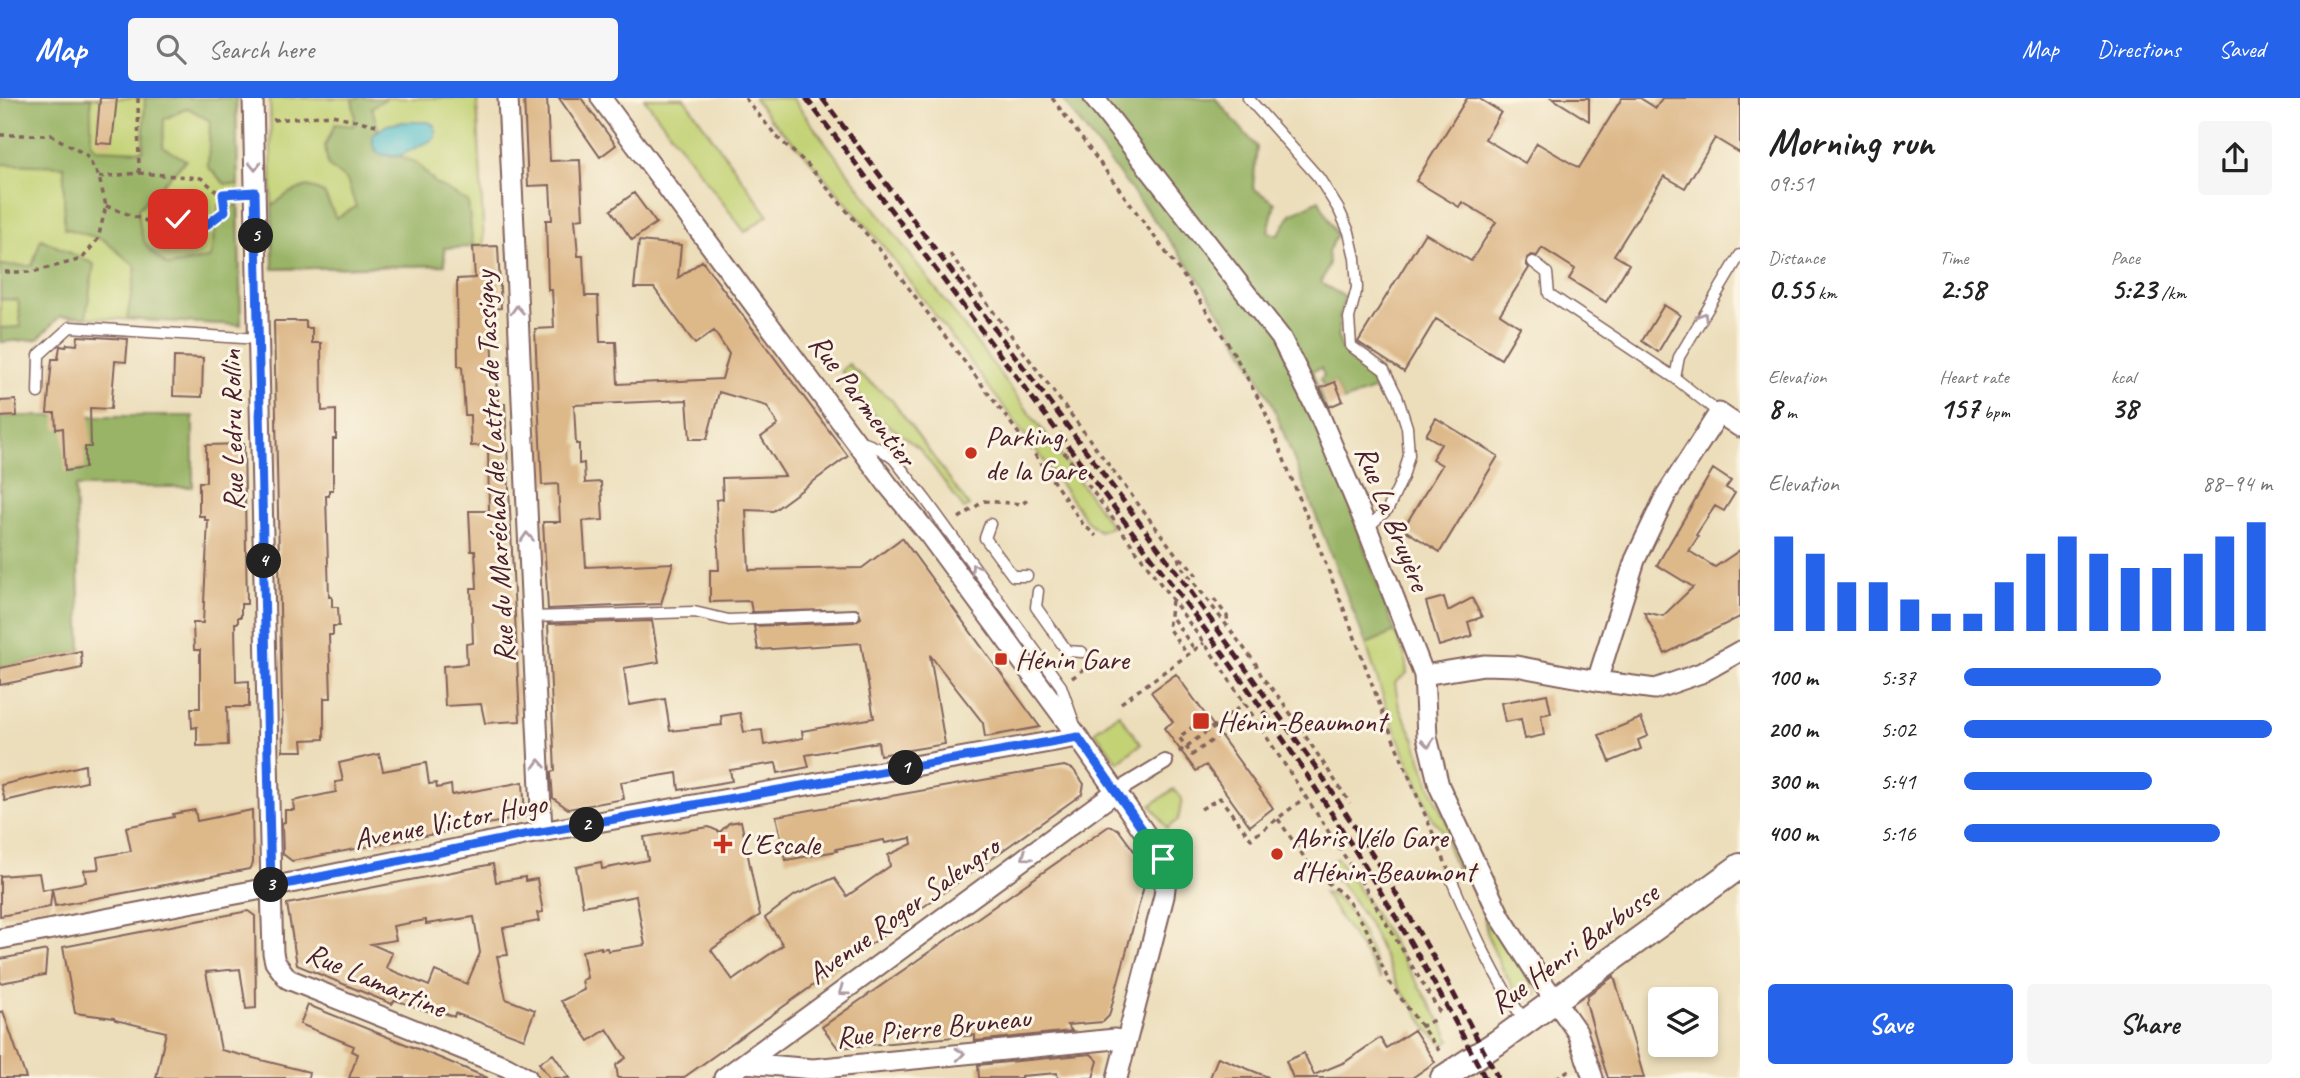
<!DOCTYPE html>
<html lang="en">
<head>
<meta charset="utf-8">
<style>
	:root { --surface:#fff; --page:#f6f6f6; --text:#222; --muted:#767676; --accent:#2563eb }
	body { margin:0; font-family:Caveat,sans-serif; background:var(--page); color:var(--text); height:100vh; display:flex; flex-direction:column; font-size:26px; white-space:nowrap }
	* { box-sizing:border-box; margin:0 }
	p { font-size:23px; color:var(--muted) }
	.icon { flex:none; width:38px; height:38px; fill:none; stroke:currentColor; stroke-width:2; stroke-linecap:round; stroke-linejoin:round }
	.map { position:relative; flex:1; overflow:hidden }
	.drawer { display:flex; flex-direction:column; background:var(--surface); width:560px }
	.drawer>* { flex:none }
	.controls { position:absolute; left:1648px; top:889px; display:grid; gap:14px }
	.controls a { display:grid; place-items:center; width:70px; height:70px; border-radius:7px; background:var(--surface); box-shadow:0 4px 10px #0003; font-size:35px }
	.pin { position:absolute; display:grid; place-items:center; width:60px; height:60px; color:#fff; margin:-30px; border-radius:14px; box-shadow:0 4px 10px #0006 }
	.km { position:absolute; width:35px; height:35px; margin:-18px; border-radius:50%; background:#222; color:#fff; font-size:19px; line-height:35px; text-align:center }
	.round { display:grid; place-items:center; flex:none; width:74px; height:74px; border-radius:7px; background:var(--page) }
	.headline { display:flex; align-items:center; justify-content:space-between; height:119px; padding:0 28px }
	h1 { font-size:38px; font-weight:600; line-height:52px }
	.metrics { display:grid; grid-template-columns:repeat(3,1fr); gap:10px; height:119px; padding:7px 28px }
	.metrics div { display:grid; align-content:center }
	.metrics b { font-size:30px; font-weight:600 }
	.metrics small { font-size:19px; font-weight:400 }
	.metrics p { font-size:19px }
	.chart { height:196px; padding:14px 28px }
	.chart p { display:flex; justify-content:space-between }
	.chart svg { width:100%; height:126px; margin-top:7px; stroke:var(--accent); stroke-width:6 }
	.button { display:flex; gap:14px; margin-top:auto; padding:14px 28px }
	.button a { flex:1; height:80px; border-radius:7px; background:var(--accent); color:#fff; font-size:28px; font-weight:600; line-height:80px; text-align:center }
	.button a+a { background:var(--page); color:var(--text) }
	ul { padding:0 28px; list-style:none; font-size:23px }
	li { display:grid; grid-template-columns:112px 84px 1fr; align-items:center; height:52px }
	li i { height:18px; border-radius:9px; background:var(--accent) }
	header { display:flex; align-items:center; gap:42px; box-sizing:border-box; height:98px; padding:0 35px; background:var(--accent); color:#fff }
	header strong { font-size:33px }
	nav { display:flex; gap:38px; margin-inline-start:auto; font-size:24px }
	.search { width:490px; height:63px; background:var(--page); display:flex; align-items:center; gap:18px; box-sizing:border-box; padding:0 24px; border-radius:7px; color:var(--muted); font-size:26px }
	main { display:flex; flex:1; min-height:0 }
	.map>svg:first-child { display:block }
</style>
</head>
<body>
<header>
<strong>Map</strong>
<div class="search"><svg class="icon" aria-label="search" viewBox="0 0 24 24"><circle cx="10" cy="10" r="6"/><path d="M15 15l6 6"/></svg>Search here</div>
<nav><a>Map</a><a>Directions</a><a>Saved</a></nav>
</header>
<main>
<div class="map">
<svg width="1740" height="980" viewBox="0 0 1740 980">
	<rect width="100%" height="100%" fill="#fcf5e5"/>
	<filter id="ink" filterUnits="userSpaceOnUse"><feTurbulence type="fractalNoise" baseFrequency=".0143" numOctaves="2"/><feDisplacementMap in="SourceGraphic" scale="14" xChannelSelector="R" yChannelSelector="G"/><feConvolveMatrix kernelMatrix="1 2 1 2 8 2 1 2 1" color-interpolation-filters="sRGB"/></filter>
	<filter id="wash" filterUnits="userSpaceOnUse"><feTurbulence type="fractalNoise" baseFrequency=".00686" numOctaves="4" result="noise"/><feDisplacementMap in="SourceGraphic" scale="28" xChannelSelector="R" yChannelSelector="G"/><feGaussianBlur stdDeviation="1.57" result="paint"/><feColorMatrix in="noise" values="0 0 0 0 0 0 0 0 0 0 0 0 0 0 0 0 0 1.4 0 .05"/><feComposite in="paint" operator="in"/></filter>
	<g filter="url(#wash)">
		<rect width="100%" height="100%" fill="#ecdebb"/>
		<path fill="#c2d275" stroke="#867850" stroke-width="2" d="M0,0H236L241,227L60,218L38,241L0,244Z
			M270,0H477L484,148L444,150L445,167L273,171Z
			M644,0H684L768,117L745,134Z
			M754,0H792L1052,345L1112,429L1099,433L1087,423L1039,356L884,149L803,54L770,21Z
			M849,266L853,271L891,301L969,408L964,411L920,351L871,314L841,273Z
			M1395,534L1405,558L1407,575L1395,585L1399,609L1414,640L1430,688L1488,817L1537,895L1522,906L1501,868L1487,837L1484,817L1468,783L1458,776L1441,730L1433,722L1391,623L1366,546Z
			M1119,616L1141,646L1118,664L1095,633Z
			M1174,691L1182,702L1178,722L1167,730L1151,707Z
			M1337,760L1365,800L1444,929L1450,943L1444,947L1428,932L1414,909L1399,890L1369,826L1351,799L1340,785L1319,771Z
			M1323,794C1352,799 1372,856 1381,881Z"/>
		<path fill="#99b466" stroke="#726a48" stroke-width="2" d="M0,0H91V45L97,51L143,53L145,0H236L238,87L225,86L208,69L210,23L188,10L164,21L163,49L186,62L138,111C142,144 142,147 168,168L210,160L219,107H238L241,227L127,221L136,169L104,142L64,130V68L0,66Z
			M352,0H387L372,9L378,32L373,37L375,52L391,59L399,58L416,64L435,85L468,104L473,149L444,150L445,167L273,171L272,108L289,95L308,88L324,95L336,120L356,109L347,82L328,68L325,48L335,26L353,28L355,18Z
			M1061,0H1215L1257,49L1253,90L1275,105L1268,134L1278,137L1291,116L1319,102L1337,137L1328,153L1329,165L1321,185L1345,199C1339,216 1333,245 1347,259C1360,271 1371,274 1381,289L1343,303L1335,284L1324,289L1320,281L1324,278L1321,270L1312,273L1326,311L1359,435L1395,534L1366,546L1271,303L1240,246L1196,177Z
			M41,141L94,166L86,219L60,218L38,241L0,244V230L21,229L18,202L0,201V167L32,168Z
			M17,318H193V389H75L81,553L0,570V319Z"/>
		<path fill="#50bdc9" stroke="#4d6e7a" stroke-width="2" d="M403,24H428L434,27L436,35L434,41L399,58L379,56L373,47V36L387,27Z"/>
		<g id="blocks">
			<path fill="#ddb889" fill-rule="evenodd" d="M100,0H117L112,46L96,45Z
				M524,0H547L550,63L580,62L583,120L575,121L578,158H583L585,198H598L600,244H616L618,286L722,281L729,256L714,233L695,246L654,190H634L639,143L681,147L678,180L702,163L848,358L773,413L746,412L749,472L862,470L902,440L1040,629L985,639L983,625L930,557L945,646L880,657L878,644L806,657L809,669L778,675L776,665L730,672L732,683L679,692L677,675L621,684L624,701L568,711L553,700L551,674L555,673L548,526L652,523L659,564L624,570L629,607L665,601L670,633L722,627L721,618L740,615L744,634L762,632L764,647L803,640L802,633L874,620L861,545L758,552L754,528L854,524L861,520L858,511L752,514L750,503L710,504V472H719L716,402L723,401L722,380L785,378L761,339L778,327L767,308L719,294L707,341H690L687,302L574,307L576,346H579V366L584,365L585,385L601,384L603,422L583,423L586,469L673,465L661,506L548,511L543,424H560L558,386L542,387L535,231L554,230L552,192H548L546,122H552L550,87L528,88Z
				M559,0H581L616,47L600,59Z
				M1467,0H1478L1501,14L1485,41L1525,65L1537,45L1579,70L1622,0H1640L1656,10L1662,0H1740V55L1715,40L1685,90L1664,78L1614,157L1629,166L1606,204L1569,181L1575,171L1542,150L1537,158L1531,157L1527,160L1526,166L1529,170L1500,216L1520,229L1501,261L1436,221L1404,274L1358,244L1425,135L1471,163L1496,124L1462,104L1459,109L1416,83Z
				M1552,0H1589V23Z
				M634,95L656,125L632,142L611,112Z
				M498,148L501,210L491,211L494,281H496L498,306H505L520,623L485,625L481,606L445,608L443,568L467,566L466,546L473,545L471,490H477L475,453H471L469,413H489L488,347L471,348L470,317H465L462,268H458L457,181L475,180L473,149Z
				M1664,207L1680,217L1658,254L1642,243Z
				M274,223H306V230H312V245H321L322,313L336,312V341H333V392H329V398H326L329,499H332V509H338L339,528H333V537H329L331,600H324V641L302,642L303,653H283Z
				M78,238L128,241L126,264L115,263L111,311L90,310L91,349H85V370L65,373L63,330L56,331L55,315H47L52,261H58L60,248L66,249L67,246L77,247Z
				M174,259L203,260L202,299L173,298Z
				M1335,284L1343,303L1329,309L1320,290Z
				M16,302L17,318L0,319V303Z
				M1436,320L1498,358L1440,454L1403,431L1442,367L1432,361L1441,346L1426,337Z
				M244,346L247,506H241V519H238V525H235L236,584L249,583V609H227L228,647L197,648V629L192,630L191,610H200V552H194L193,525H203L208,422H205V418H199V384H206V347Z
				M1713,371L1731,383L1726,390L1735,395L1724,413L1715,408L1696,437L1698,439L1689,453L1715,469L1740,452V519L1665,556L1644,514L1663,518L1693,489L1657,467Z
				M1444,499L1448,513L1472,500L1482,519L1468,524L1472,538L1439,548L1426,504Z
				M81,553L82,570L0,587V570Z
				M1176,576L1273,710L1250,728L1206,667L1196,673L1164,630L1173,624L1151,594Z
				M1547,596L1551,615L1541,617L1544,637L1525,641L1521,621L1505,624L1501,605Z
				M1641,620L1648,638L1638,642L1641,651L1610,664L1599,637Z
				M379,656L383,673L426,665L429,686L436,685L437,690L451,687L452,697L523,684L525,719L292,763L283,756L282,725L285,724V712H294L293,703L336,694L335,684L343,683L339,665Z
				M85,667L86,684L5,703L1,687Z
				M1064,668L1073,671L1084,686L1082,696L683,980H618L616,967L626,960L607,931L589,943L561,903L584,892L582,882L587,880L582,853L601,849V851L607,850L608,853L645,847L636,798L583,808L576,769L601,764L602,771L648,762L644,739L709,729L720,734L729,725L741,723L760,817L711,852L733,882L783,847L765,820L795,797L834,780L847,798L890,768L888,757L912,746L911,740L885,745L884,742L836,751L837,753L786,762L776,718Z
				M195,712L197,723L252,712L253,765L249,771L55,808L52,790L86,784L84,772L99,771L97,759L131,753L126,729L174,719L173,716Z
				M1109,728L1118,731L1145,768L1147,777L1109,918L1103,924L1067,927L1072,933L975,943V937L838,950L822,929Z
				M493,766L496,784L525,779V783L537,781L543,814L537,815L539,823L503,830L508,857L497,858L506,901L535,912L524,941L455,915L454,919L437,912L436,916L395,902L392,906L297,867L287,806ZM474,819L480,855L467,886L435,873L429,888L386,870L392,855L371,846L396,842L393,828L426,822V826Z
				M39,775L42,792L52,790L50,809L0,818V778Z
				M248,813L255,818L256,910L246,911L240,871L206,874L221,952L309,974L308,980H156L166,934L115,922L114,920L75,915L63,849Z
				M47,852L45,877L0,885V861Z
				M1614,878L1636,952L1644,980H1608L1602,962L1586,904L1588,897Z
				M308,907L440,960L488,980H349L358,956L352,953L354,948L300,926Z
				M3,913L26,980H0V914Z
				M1414,932L1435,964L1412,980H1293L1286,963L1304,955L1314,977L1345,964L1380,940L1386,950Z
				M553,956L570,980H550L539,965Z
				M1091,956L1098,963L1093,980H1058L1057,975L1021,978V980H979L978,967Z
				M1218,959L1268,979V980H1210Z"/>
		</g>
	</g>
	<g filter="url(#ink)">
		<use href="#blocks" fill-opacity="0" stroke="#83625d" stroke-width="2"/>
		<g fill="none" stroke-linecap="round" stroke-linejoin="round">
			<defs>
				<path id="service" d="M1248,0L1319,80L1339,112L1349,134L1355,160L1357,190L1349,220L1351,248L1384,272L1397,298L1407,329L1409,357L1403,379L1388,411L1367,430
					M1533,164L1547,175L1549,196L1675,280L1719,315
					M1675,280L1679,259L1740,157
					M38,295L39,257L70,229L259,241
					M860,343L880,351L894,361L926,402L1061,588L1074,625
					M990,426L985,440L1013,478H1027
					M1038,493L1036,509L1067,553L1082,554
					M531,519L694,514L729,522L854,517
					M1452,783C1473,832 1494,880 1525,923"/>
				<path id="pedestrian" d="M1117,693L1165,664"/>
				<path id="minor" d="M253,0L271,789L273,855L275,864L288,881L507,969L527,980
					M508,0L542,734
					M601,0L888,387L930,438L1078,639L1163,761L1166,782L1164,798L1117,980
					M1094,0L1281,240L1319,316L1367,430L1424,577L1427,639L1439,688L1500,818L1538,878L1577,934L1593,980
					M1424,577L1484,567L1516,568L1597,583L1655,591L1701,575L1740,553
					M1597,583L1635,462L1666,397L1719,315L1740,329
					M0,841L252,793L524,737L1078,639
					M745,965L813,971L1115,941L1126,943
					M724,980L1117,693"/>
				<path id="tertiary" d="M1443,980L1498,944L1740,768"/>
			</defs>
			<use href="#service" stroke="#83625d" stroke-width="13"/>
			<use href="#pedestrian" stroke="#83625d" stroke-width="18"/>
			<use href="#minor" stroke="#83625d" stroke-width="23"/>
			<use href="#tertiary" stroke="#83625d" stroke-width="28"/>
			<path stroke="#83625d" stroke-width="3.5" stroke-dasharray="5 5" stroke-linecap="butt" d="M138,0L139,75
				M745,0L778,40L807,66L880,152L1035,357L1083,426L1096,438
				M1052,0L1187,183L1232,252L1263,309L1351,529L1386,624L1448,771
				M273,22L332,17L376,27
				M0,37H51L86,57L99,79L106,108L98,141L82,161L32,174H0
				M99,79L139,75L201,80L220,96H235
				M106,108L160,128C181,113 179,126 201,131L224,113L223,96
				M950,156L1178,459L1180,466L1256,566L1262,579L1282,603L1350,705
				M1058,346L1215,560L1364,788L1442,918
				M959,420L984,403L1022,406L1030,400
				M1180,460L1186,464L1200,482
				M1214,501L1227,518L1228,527
				M1172,503L1168,530L1188,557
				M1173,521L1195,552
				M1072,580L1086,570
				M1121,605L1204,545
				M1205,620L1218,638L1192,657L1179,639Z
				M1179,654L1245,605
				M1201,711L1220,700L1251,741L1307,698
				M1278,721L1315,775L1341,795L1350,805L1366,830L1389,884L1440,954
				M1420,929L1438,920
				M1556,980L1569,972"/>
			<use href="#service" stroke="#fff" stroke-width="10"/>
			<use href="#pedestrian" stroke="#fff" stroke-width="14"/>
			<use href="#minor" stroke="#fff" stroke-width="19"/>
			<use href="#tertiary" stroke="#fff" stroke-width="24"/>
			<path stroke="#4a1f2b" stroke-width="5" stroke-dasharray="10 5" stroke-linecap="butt" d="M806,0C904,129 1001,258 1098,388C1171,486 1246,583 1312,685C1374,780 1433,879 1485,980
				M822,0L1181,480L1322,678L1382,772L1441,872L1498,980"/>
		</g>
		<defs><path id="oneway-chevron" d="M-2-3.5L2.5 0L-2 3.5" fill="none" stroke-width="1.6" stroke-linecap="round" stroke-linejoin="round" transform="scale(1.75)"/></defs>
		<g stroke="#ae9aa0">
			<use href="#oneway-chevron" transform="translate(255 68) rotate(89)"/>
			<use href="#oneway-chevron" transform="translate(517 212) rotate(-93)"/>
			<use href="#oneway-chevron" transform="translate(1703 219) rotate(-59)"/>
			<use href="#oneway-chevron" transform="translate(527 439) rotate(-93)"/>
			<use href="#oneway-chevron" transform="translate(975 470) rotate(-126)"/>
			<use href="#oneway-chevron" transform="translate(1428 645) rotate(83)"/>
			<use href="#oneway-chevron" transform="translate(539 666) rotate(-93)"/>
			<use href="#oneway-chevron" transform="translate(1026 758) rotate(144)"/>
			<use href="#oneway-chevron" transform="translate(843 893) rotate(144)"/>
			<use href="#oneway-chevron" transform="translate(960 956) rotate(-6)"/>
		</g>
	</g>
	<g fill="none" stroke-linecap="round" stroke-linejoin="round" filter="url(#ink)">
		<defs>
			<path id="route" d="M178,121L189,128L201,131L225,113L223,96L255,94L271,789L524,737L1078,639L1163,761"/>
		</defs>
		<use href="#route" stroke="#fff" stroke-width="14"/>
		<use href="#route" stroke="#2563eb" stroke-width="9"/>
	</g>
	<g fill="#c8321e" stroke="#fcf5e5" stroke-width="2.5">
		<circle cx="971" cy="355" r="7"/>
		<rect x="994" y="554" width="14" height="14" rx="3.5"/>
		<rect x="1192" y="614" width="18" height="18" rx="3.5"/>
		<path d="M719.5 735.5h7v7h7v7h-7v7h-7v-7h-7v-7h7z"/>
		<circle cx="1277" cy="756" r="7"/>
	</g>
	<g text-anchor="middle" stroke-width="6" stroke-linejoin="round" paint-order="stroke">
		<g font-size="30" fill="#4a1f2b" stroke="#fcf5e5">
			<text transform="translate(863 302) rotate(53)" y="10">Rue Parmentier</text>
			<text transform="translate(232 332) rotate(-91)" y="10">Rue Ledru Rollin</text>
			<text transform="translate(494 369) rotate(-93)" y="10">Rue du Maréchal de Lattre de Tassigny</text>
			<text transform="translate(1393 420) rotate(68)" y="10">Rue La Bruyère</text>
			<text transform="translate(450 723) rotate(-11)" y="10">Avenue Victor Hugo</text>
			<text transform="translate(903 812) rotate(-36)" y="10">Avenue Roger Salengro</text>
			<text transform="translate(1574 850) rotate(-36)" y="10">Rue Henri Barbusse</text>
			<text transform="translate(376 882) rotate(23)" y="10">Rue Lamartine</text>
			<text transform="translate(933 929) rotate(-6)" y="10">Rue Pierre Bruneau</text>
		</g>
		<g font-size="30" fill="#4a1f2b" stroke="#fcf5e5" text-anchor="start">
			<text x="985" y="348">Parking<tspan x="985" dy="34">de la Gare</tspan></text>
			<text x="1015" y="571">Hénin Gare</text>
			<text x="1217" y="633">Hénin-Beaumont</text>
			<text x="1291" y="749">Abris Vélo Gare<tspan x="1291" dy="34">d'Hénin-Beaumont</tspan></text>
			<text x="739" y="756">L'Escale</text>
		</g>
	</g>
</svg>
<div class="controls">
<a><svg class="icon" aria-label="layers" viewBox="0 0 24 24"><path d="M12 4l9 5-9 5-9-5zM3 14l9 5 9-5"/></svg></a>
</div>
<div class="pin" style="left:1163px;top:761px;background:#1e9e55"><svg class="icon" aria-label="arrive" viewBox="0 0 24 24"><path d="M6 21V4h12l-3 4 3 4H6"/></svg></div>
<div class="pin" style="left:178px;top:121px;background:#d93025"><svg class="icon" aria-label="check" viewBox="0 0 24 24"><path d="M5 12l5 5 9-10"/></svg></div>
<b class="km" style="left:906px;top:670px">1</b>
<b class="km" style="left:587px;top:727px">2</b>
<b class="km" style="left:271px;top:787px">3</b>
<b class="km" style="left:264px;top:463px">4</b>
<b class="km" style="left:256px;top:138px">5</b>
</div>
<section class="drawer">
<div class="headline"><div><h1>Morning run</h1><p>09:51</p></div><a class="round"><svg class="icon" aria-label="share" viewBox="0 0 24 24"><path d="M12 15V3M7 8l5-5 5 5M5 13v7h14v-7"/></svg></a></div>
<div class="metrics">
<div><p>Distance</p><b>0.55<small> km</small></b></div>
<div><p>Time</p><b>2:58</b></div>
<div><p>Pace</p><b>5:23<small> /km</small></b></div>
</div>
<div class="metrics">
<div><p>Elevation</p><b>8<small> m</small></b></div>
<div><p>Heart rate</p><b>157<small> bpm</small></b></div>
<div><p>kcal</p><b>38</b></div>
</div>
<div class="chart"><p><span>Elevation</span>88–94 m</p>
<svg viewBox="0 0 160 44" preserveAspectRatio="none"><path d="M5 44V11M15 44V17M25 44V27M35 44V27M45 44V33M55 44V38M65 44V38M75 44V27M85 44V17M95 44V11M105 44V17M115 44V22M125 44V22M135 44V17M145 44V11M155 44V6"/></svg>
</div>
<ul>
<li><b>100 m</b>5:37<i style="width:64%"></i></li>
<li><b>200 m</b>5:02<i style="width:100%"></i></li>
<li><b>300 m</b>5:41<i style="width:61%"></i></li>
<li><b>400 m</b>5:16<i style="width:83%"></i></li>
</ul>
<div class="button"><a>Save</a><a>Share</a></div>
</section>
</main>
</body>
</html>
